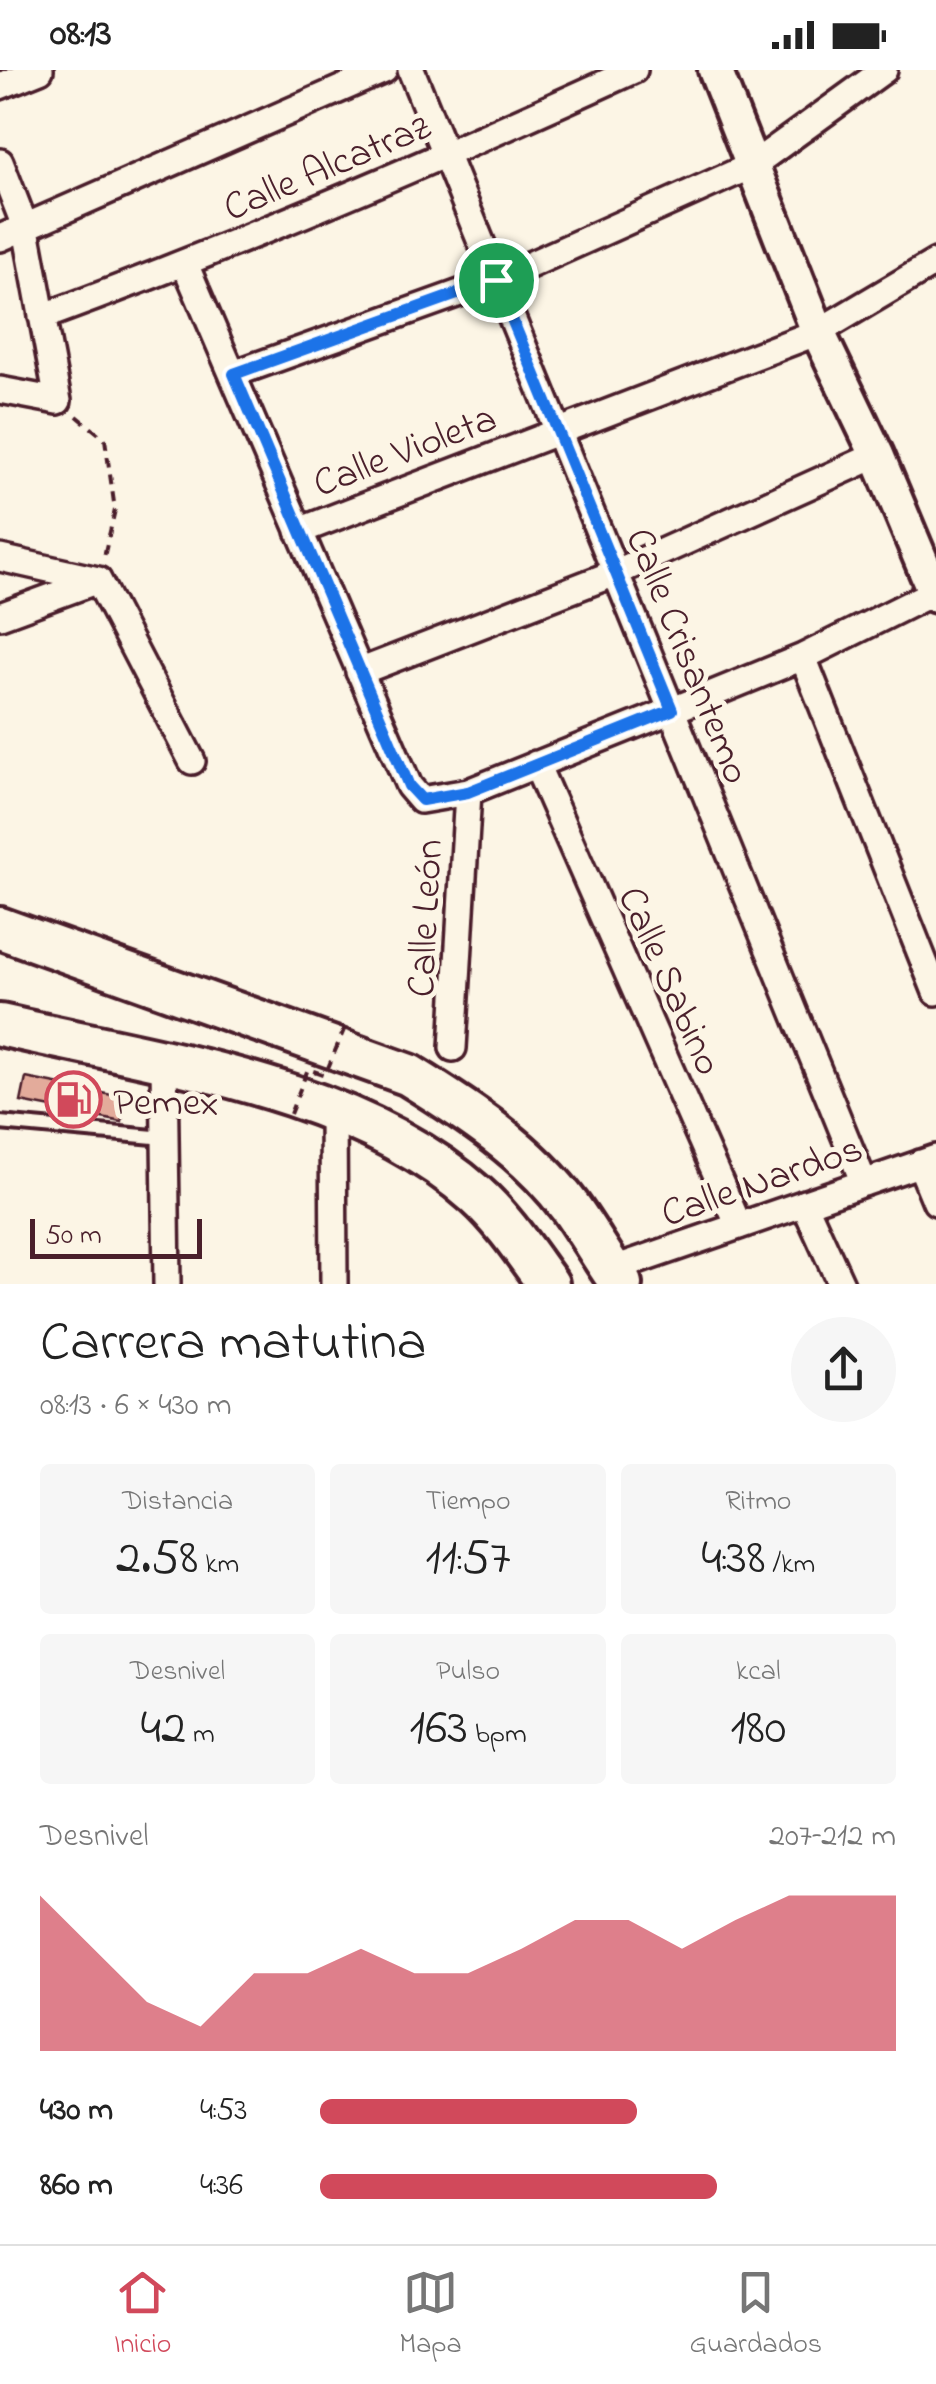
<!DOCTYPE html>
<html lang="es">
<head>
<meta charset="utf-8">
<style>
	:root { --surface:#fff; --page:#f6f6f6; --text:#222; --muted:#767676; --line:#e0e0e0; --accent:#d1495b }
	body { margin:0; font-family:"Indie Flower",sans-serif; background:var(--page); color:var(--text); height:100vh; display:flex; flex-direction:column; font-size:38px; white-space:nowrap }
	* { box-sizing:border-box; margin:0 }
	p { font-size:32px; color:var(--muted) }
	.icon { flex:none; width:55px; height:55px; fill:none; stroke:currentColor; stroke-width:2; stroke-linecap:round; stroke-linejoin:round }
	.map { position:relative; height:1214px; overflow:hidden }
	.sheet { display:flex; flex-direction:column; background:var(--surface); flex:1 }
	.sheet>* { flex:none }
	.scale { position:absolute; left:30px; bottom:25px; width:172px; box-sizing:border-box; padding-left:10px; border:5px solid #4a1f2b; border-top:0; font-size:28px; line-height:35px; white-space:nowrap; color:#4a1f2b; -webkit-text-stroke:8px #fcf5e5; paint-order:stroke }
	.pin { position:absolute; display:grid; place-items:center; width:85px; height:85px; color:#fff; margin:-42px; border:5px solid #fff; border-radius:50%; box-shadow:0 2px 10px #0007 }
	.round { display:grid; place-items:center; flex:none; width:105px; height:105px; border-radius:52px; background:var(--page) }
	.headline { display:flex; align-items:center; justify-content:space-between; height:170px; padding:0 40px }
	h1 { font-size:55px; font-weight:600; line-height:75px }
	.stats { display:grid; grid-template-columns:repeat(3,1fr); gap:15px; height:170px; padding:10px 40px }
	.stats div { display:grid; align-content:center; border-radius:10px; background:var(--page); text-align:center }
	.stats b { font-size:50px; font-weight:600 }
	.stats small { font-size:28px; font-weight:400 }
	.stats p { font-size:28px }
	.chart { height:280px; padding:20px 40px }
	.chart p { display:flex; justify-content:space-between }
	.chart svg { width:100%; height:180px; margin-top:10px; fill:var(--accent); opacity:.7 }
	ul { padding:0 40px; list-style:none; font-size:32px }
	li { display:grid; grid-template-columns:160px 120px 1fr; align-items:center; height:75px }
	li i { height:25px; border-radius:12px; background:var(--accent) }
	.status { display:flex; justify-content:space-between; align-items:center; height:70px; padding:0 50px; background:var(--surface); direction:ltr }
	.status svg { height:28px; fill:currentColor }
	.tabs { display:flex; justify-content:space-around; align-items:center; height:140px; border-top:2px solid var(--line); background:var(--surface); font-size:28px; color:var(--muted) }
	.tabs a { display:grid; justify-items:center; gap:5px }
	.tabs .selected { color:var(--accent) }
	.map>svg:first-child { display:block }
</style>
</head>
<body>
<div class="status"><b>08:13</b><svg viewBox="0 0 49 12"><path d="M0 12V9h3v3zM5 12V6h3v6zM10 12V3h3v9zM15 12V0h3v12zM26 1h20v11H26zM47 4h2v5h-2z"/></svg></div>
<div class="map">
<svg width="936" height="1214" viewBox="0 0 936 1214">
	<rect width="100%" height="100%" fill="#fcf5e5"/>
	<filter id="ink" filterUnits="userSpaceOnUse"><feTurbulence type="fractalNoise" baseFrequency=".01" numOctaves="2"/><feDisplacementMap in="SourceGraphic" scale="20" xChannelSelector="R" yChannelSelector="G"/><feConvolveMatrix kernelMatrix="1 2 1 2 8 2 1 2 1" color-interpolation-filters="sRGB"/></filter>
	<g filter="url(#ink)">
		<path fill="#e3ab9b" stroke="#4a1f2b" stroke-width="2.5" d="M26,1008L127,1028L122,1052L21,1032Z"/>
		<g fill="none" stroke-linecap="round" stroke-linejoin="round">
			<defs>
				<path id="service" d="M0,1053L165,1068"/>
				<path id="minor" d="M411,0L864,1113
					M0,16L40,0
					M0,92L26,159L58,331L0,320
					M0,168L384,0
					M185,194L409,716L421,730L468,722L700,629L803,587L934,522
					M42,247C243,173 439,89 634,0
					M233,304L496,210L753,95L884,0
					M299,461L818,262L936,192
					M0,488L98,510
					M98,510L192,691
					M0,546L98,510
					M803,587L936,922
					M359,602L615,503L877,385
					M536,694L739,1156
					M453,978L468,722
					M164,993L167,1214
					M333,1039L334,1214
					M920,1093L936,1132
					M804,1133L841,1214
					M611,1200L936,1088"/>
				<path id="tertiary" d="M715,0L818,262L877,385L936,526"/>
				<path id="primary" d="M0,858L409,1005C467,1041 529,1081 570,1137C588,1162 603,1189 621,1214
					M0,955C156,991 354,1016 476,1125C504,1150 526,1184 548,1214"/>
			</defs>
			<use href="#service" stroke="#4a1f2b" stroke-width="20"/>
			<use href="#minor" stroke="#4a1f2b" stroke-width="32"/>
			<use href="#tertiary" stroke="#4a1f2b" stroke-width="40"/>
			<use href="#primary" stroke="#4a1f2b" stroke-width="48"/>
			<path stroke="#4a1f2b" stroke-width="4" stroke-dasharray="10 8" stroke-linecap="butt" d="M77,346L105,369L115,440L104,487"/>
			<use href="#service" stroke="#fcf5e5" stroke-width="12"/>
			<use href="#minor" stroke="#fcf5e5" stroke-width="25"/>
			<use href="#tertiary" stroke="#fcf5e5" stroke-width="32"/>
			<use href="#primary" stroke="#fcf5e5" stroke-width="40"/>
			<path stroke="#4a1f2b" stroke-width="4" stroke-dasharray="10 8" stroke-linecap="butt" d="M290,1044L308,999L325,1005L346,955"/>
		</g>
	</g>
	<g fill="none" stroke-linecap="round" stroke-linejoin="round" filter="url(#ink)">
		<defs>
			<path id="route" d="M496,210L672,640L468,722L422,730L409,716L234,304Z"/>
		</defs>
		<use href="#route" stroke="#fff" stroke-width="20"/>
		<use href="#route" stroke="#1a73e8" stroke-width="12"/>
	</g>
	<defs>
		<symbol id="fuel-ring" viewBox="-11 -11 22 22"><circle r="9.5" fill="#fcf5e5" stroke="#d1495b" stroke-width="1.5"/><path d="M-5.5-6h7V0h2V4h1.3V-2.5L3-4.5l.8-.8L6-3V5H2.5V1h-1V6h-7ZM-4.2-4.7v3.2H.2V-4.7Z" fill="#d1495b"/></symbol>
	</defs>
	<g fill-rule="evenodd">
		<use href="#fuel-ring" x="42" y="998" width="63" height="63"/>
	</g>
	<g text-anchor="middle" stroke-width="10" stroke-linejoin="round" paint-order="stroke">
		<g font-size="40" fill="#4a1f2b" stroke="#fcf5e5">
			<text transform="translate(326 95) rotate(-23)" y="14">Calle Alcatraz</text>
			<text transform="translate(404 379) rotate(-21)" y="14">Calle Violeta</text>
			<text transform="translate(690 585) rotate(68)" y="14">Calle Crisantemo</text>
			<text transform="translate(423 848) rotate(-87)" y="14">Calle León</text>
			<text transform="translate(672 910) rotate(66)" y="14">Calle Sabino</text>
			<text transform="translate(761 1109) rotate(-19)" y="14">Calle Nardos</text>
		</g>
		<g font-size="40" fill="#4a1f2b" stroke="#fcf5e5" text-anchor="start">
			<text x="113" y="1044">Pemex</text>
		</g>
	</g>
</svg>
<div class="scale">50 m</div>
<div class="pin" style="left:496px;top:210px;background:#1e9e55"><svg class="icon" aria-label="arrive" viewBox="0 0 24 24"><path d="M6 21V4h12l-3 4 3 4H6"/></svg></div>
</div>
<section class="sheet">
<div class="headline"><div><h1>Carrera matutina</h1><p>08:13 · 6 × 430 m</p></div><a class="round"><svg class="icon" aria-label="share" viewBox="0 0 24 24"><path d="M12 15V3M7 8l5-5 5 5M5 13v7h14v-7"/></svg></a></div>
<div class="stats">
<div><p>Distancia</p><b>2.58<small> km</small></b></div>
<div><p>Tiempo</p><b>11:57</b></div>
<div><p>Ritmo</p><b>4:38<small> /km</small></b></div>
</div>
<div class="stats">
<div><p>Desnivel</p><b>42<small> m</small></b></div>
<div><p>Pulso</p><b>163<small> bpm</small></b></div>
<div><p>kcal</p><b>180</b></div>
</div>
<div class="chart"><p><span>Desnivel</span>207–212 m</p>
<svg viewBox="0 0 160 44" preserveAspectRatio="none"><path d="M0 44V6L10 19L20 32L30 38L40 25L50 25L60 19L70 25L80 25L90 19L100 12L110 12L120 19L130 12L140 6L150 6L160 6V44z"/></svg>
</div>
<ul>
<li><b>430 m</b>4:53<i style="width:55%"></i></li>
<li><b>860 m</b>4:36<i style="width:69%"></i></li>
</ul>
</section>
<nav class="tabs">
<a class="selected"><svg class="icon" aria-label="home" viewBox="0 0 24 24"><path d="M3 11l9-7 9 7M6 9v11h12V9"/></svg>Inicio</a>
<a><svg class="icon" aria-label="map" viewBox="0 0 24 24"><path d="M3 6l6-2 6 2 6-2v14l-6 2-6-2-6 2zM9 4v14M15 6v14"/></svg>Mapa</a>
<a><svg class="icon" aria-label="saved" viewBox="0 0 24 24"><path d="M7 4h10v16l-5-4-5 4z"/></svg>Guardados</a>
</nav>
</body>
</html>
